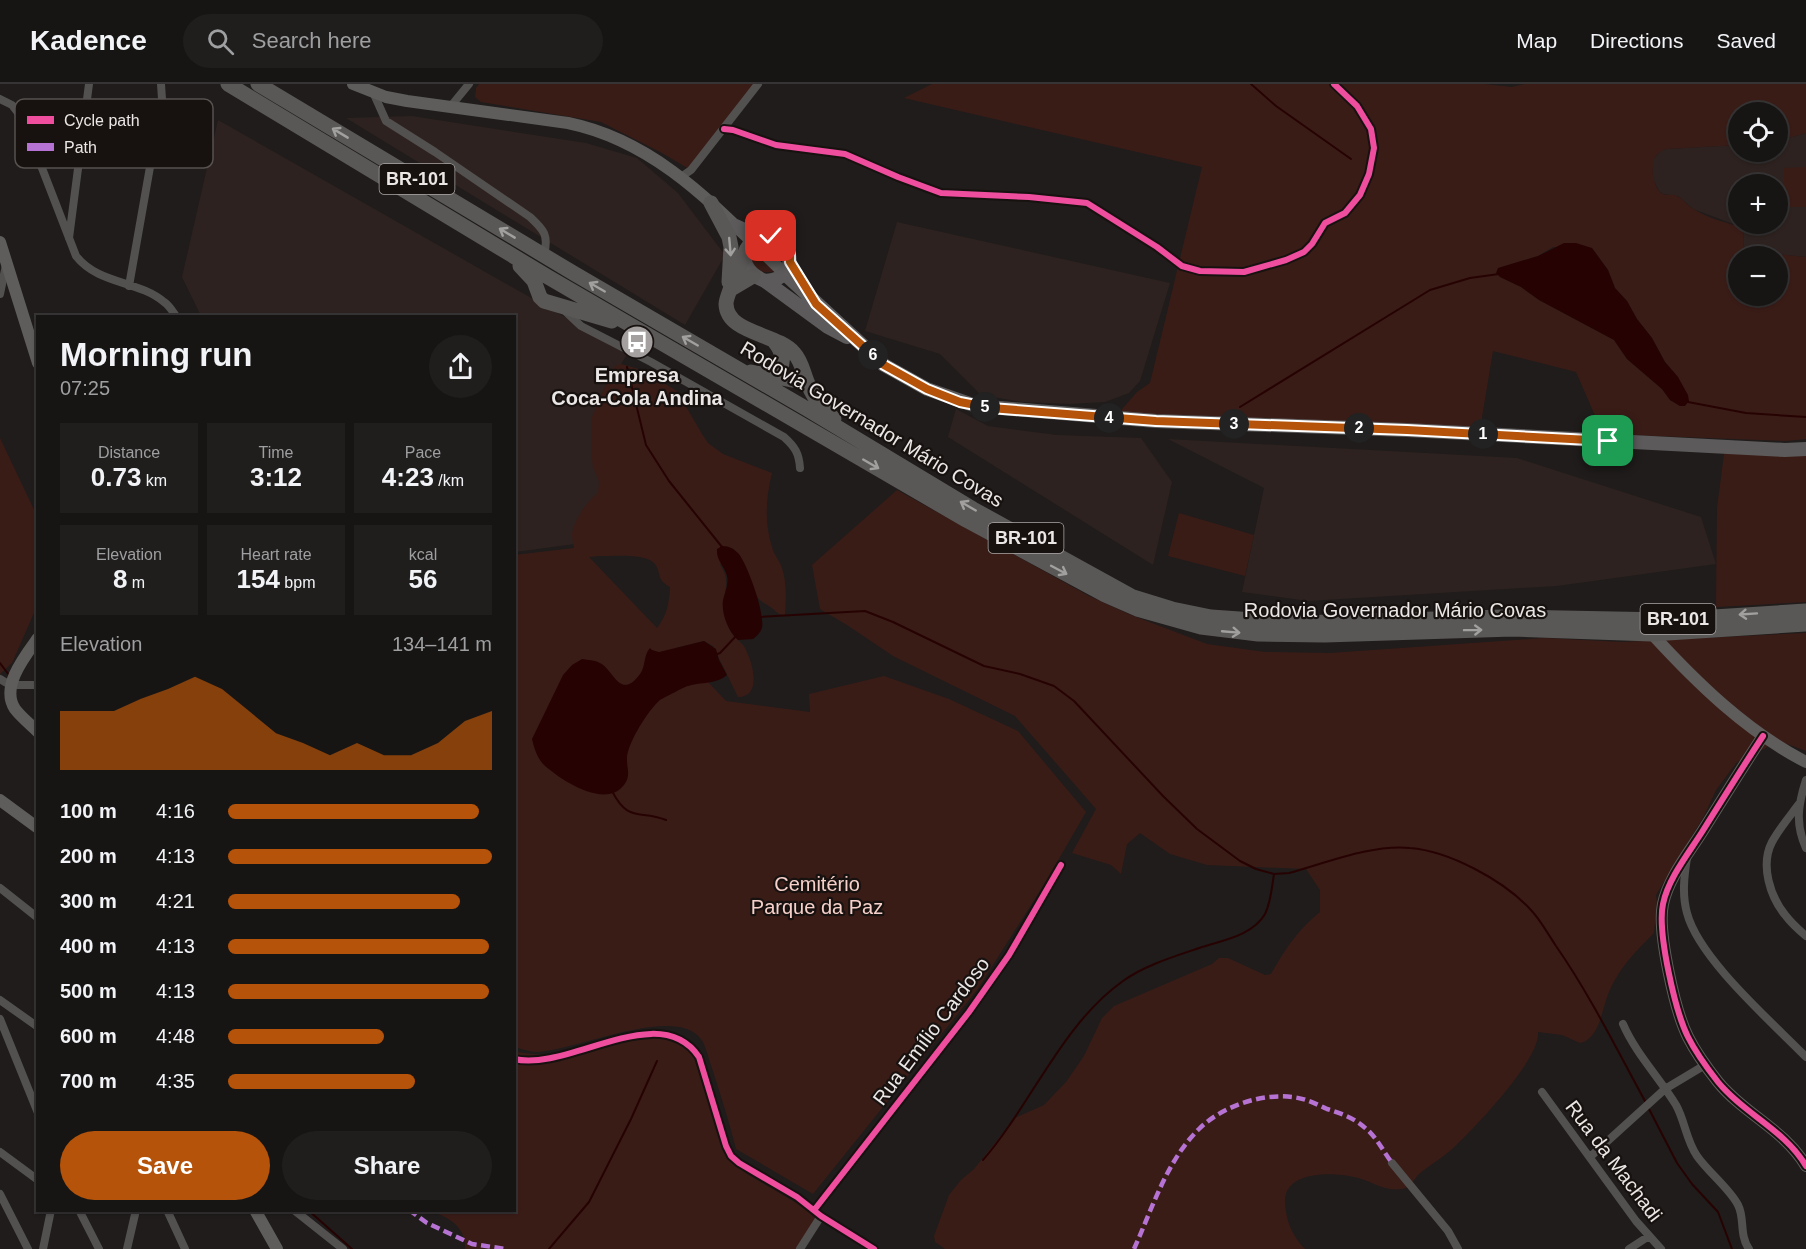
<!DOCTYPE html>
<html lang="en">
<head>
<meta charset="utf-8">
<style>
	:root { --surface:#171514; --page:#201e1d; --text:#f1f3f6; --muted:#9e9fa0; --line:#363434; --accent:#b45309 }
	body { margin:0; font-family:Arial,sans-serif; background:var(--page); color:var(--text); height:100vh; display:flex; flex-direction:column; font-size:22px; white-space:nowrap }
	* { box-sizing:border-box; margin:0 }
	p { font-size:20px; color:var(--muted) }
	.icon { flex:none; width:33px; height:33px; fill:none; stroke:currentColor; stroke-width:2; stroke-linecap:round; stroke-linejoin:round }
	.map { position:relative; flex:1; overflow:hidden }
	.panel { position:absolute; left:36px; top:231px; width:480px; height:897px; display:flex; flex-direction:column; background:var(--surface); border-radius:0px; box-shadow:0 2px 4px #0004,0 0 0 2px var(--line) }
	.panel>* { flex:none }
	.fabs { position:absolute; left:1728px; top:18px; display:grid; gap:12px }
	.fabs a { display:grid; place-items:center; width:60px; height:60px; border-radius:50%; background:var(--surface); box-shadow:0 2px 4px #0004,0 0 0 2px var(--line); font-size:30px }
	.pin { position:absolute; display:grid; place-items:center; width:51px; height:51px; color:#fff; margin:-26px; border-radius:12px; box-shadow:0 3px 9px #0006 }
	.km { position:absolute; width:30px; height:30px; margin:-15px; border-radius:50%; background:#222; color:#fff; font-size:16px; line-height:30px; text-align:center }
	.round { display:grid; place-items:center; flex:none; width:63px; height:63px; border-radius:32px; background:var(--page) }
	.summary { display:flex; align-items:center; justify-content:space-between; height:102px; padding:0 24px }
	h1 { font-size:33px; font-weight:800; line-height:45px }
	.figures { display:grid; grid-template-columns:repeat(3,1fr); gap:9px; height:102px; padding:6px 24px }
	.figures div { display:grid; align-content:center; border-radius:0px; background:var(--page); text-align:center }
	.figures b { font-size:26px; font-weight:800 }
	.figures small { font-size:16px; font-weight:400 }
	.figures p { font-size:16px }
	.chart { height:168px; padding:12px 24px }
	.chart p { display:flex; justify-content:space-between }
	.chart svg { width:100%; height:108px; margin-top:6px; fill:var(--accent); opacity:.7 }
	.cta { display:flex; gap:12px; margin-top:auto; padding:12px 24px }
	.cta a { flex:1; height:69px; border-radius:36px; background:var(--accent); color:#fff; font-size:24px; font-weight:800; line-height:69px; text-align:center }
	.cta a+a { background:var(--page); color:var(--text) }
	ul { padding:0 24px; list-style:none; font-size:20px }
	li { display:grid; grid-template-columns:96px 72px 1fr; align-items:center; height:45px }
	li i { height:15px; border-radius:8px; background:var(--accent) }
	header { display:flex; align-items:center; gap:36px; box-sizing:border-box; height:84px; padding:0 30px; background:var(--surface); border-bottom:2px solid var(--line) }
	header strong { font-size:28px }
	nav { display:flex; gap:33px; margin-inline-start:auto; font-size:21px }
	.search { width:420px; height:54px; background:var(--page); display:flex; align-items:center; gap:15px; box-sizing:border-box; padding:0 21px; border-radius:33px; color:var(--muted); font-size:22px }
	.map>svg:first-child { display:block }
</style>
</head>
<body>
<header>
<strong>Kadence</strong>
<div class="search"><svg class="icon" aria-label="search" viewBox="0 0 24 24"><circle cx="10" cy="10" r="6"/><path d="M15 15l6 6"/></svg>Search here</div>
<nav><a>Map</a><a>Directions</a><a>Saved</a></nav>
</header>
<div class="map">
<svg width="1806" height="1165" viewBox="0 0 1806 1165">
	<rect width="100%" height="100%" fill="#1f1c1b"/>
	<path fill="#2d221f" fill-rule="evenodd" d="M412,32L586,59L637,74L678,109L725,171L685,241L346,34Z
		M218,36L628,269L596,320L612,417L575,460L515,468L514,232H201L182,193Z
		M1806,49V173L1743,167L1744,144L1693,125L1678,112L1663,110L1659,107L1653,95V76L1660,67L1666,65L1738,61V68H1778V57ZM1738,100H1778V140H1738Z
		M897,138L1170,199L1140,297L1129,309L1105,318L1070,320L1022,318L981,311L940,270L865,247Z
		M956,325L988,342L1057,351L1141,354L1172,398L1153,481L948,353Z
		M1168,355L1517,374L1701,433L1716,480L1557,502L1308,517L1242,508L1264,404Z"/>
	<path fill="#3a1c17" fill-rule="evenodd" d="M479,0H755L689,85L662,69L601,38L481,18L475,13L476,4Z
		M932,0H1484L1512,3L1524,0H1806V49L1778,57V28H1738V61L1666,65C1658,68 1653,73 1653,82C1652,90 1654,102 1660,108C1664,113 1672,109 1677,112C1683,115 1687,121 1692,124C1707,134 1727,139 1744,144L1743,167L1806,173V355L1786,357L1603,350L1576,288L1493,267L1480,345L1117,331L1137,308L1150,299L1202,83L904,14ZM1553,163L1592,164L1608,186L1615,204L1627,217L1637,235L1652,254L1665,278L1678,293L1685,322H1680L1670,316L1662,305L1627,275L1614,256L1539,216L1521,203L1500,193L1499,184L1538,172ZM1738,172H1778V212H1738Z
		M1806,83V123H1784V84Z
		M765,159C777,161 782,167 780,179L757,160Z
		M751,167L774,187C765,190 760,187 752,182Z
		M621,280L642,286L677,307L702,350L708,359L723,370L772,389C766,414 764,438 772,463C774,471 780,477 782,484C787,499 786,516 785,531C778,531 777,528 773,525C767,520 762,519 758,514C746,498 749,479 732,464L720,481C735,501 717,514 726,535C728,541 730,548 734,552C738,557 744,560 746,566C753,580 762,613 738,613L713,562L704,557L676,564L726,617L810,628L809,610L884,592L949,615L1018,647L1086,728L1045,799L977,906L813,1110L736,1065C729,1037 720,1009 711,981C708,973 706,962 701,955C675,920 575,967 537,968C530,968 522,965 515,963L514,471L574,464C573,459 572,454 572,449C575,435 587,417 598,409L599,397L593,383L591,367L592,333L611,288L615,282ZM600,472C613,472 647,469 655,480C662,491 656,495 670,503C669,520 667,531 657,544L589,473Z
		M0,354L38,434L37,522L12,579L0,590Z
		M1724,370H1806V518L1716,523L1717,424Z
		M897,406L1089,512L1131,531L1207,560L1265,568L1330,569L1545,554L1622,558L1806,549V667L1777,656L1764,665L1737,678L1716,706L1704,732L1656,811C1658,824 1655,836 1654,849C1636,867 1619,884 1609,908C1602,924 1600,955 1580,959L1562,951L1538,948C1541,975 1472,1047 1451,1066C1441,1075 1428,1082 1418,1091C1413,1097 1410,1104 1402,1105C1384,1108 1370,1096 1354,1093C1333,1088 1286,1087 1285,1116C1285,1135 1292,1152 1305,1165H945L935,1158L934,1152L949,1111L961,1096L974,1085L1015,1034L1044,1021L1066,998L1084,972L1102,934L1114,922L1212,880L1219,874H1228L1265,891L1271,890C1286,864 1297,847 1320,828V806L1306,785L1207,781L1170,770L1140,749L1127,760L1121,790L1111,781L1072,769L1096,725L1015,632L893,572L847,541L820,525L812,481Z
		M1179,429L1254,451L1245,492L1168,472Z
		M648,954H671L690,962L714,1034L730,1075L747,1090L810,1127L818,1134L800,1165H465C466,1143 450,1134 431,1127L514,1126L515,967C559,978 604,961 648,954Z"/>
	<path fill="#260302" d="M1564,159H1576L1592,164L1608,186L1615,204L1627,217L1637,235L1652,254L1665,278L1678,293L1688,311L1689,317L1685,322H1680L1670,316L1662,305L1627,275L1614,256L1539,216L1521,203L1500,193L1496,189L1498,184L1538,172Z
		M722,462C730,462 734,465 739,470C748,482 765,529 762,544C760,549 757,552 753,555L738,556C728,547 721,529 723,516C725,508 729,500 727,492C724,481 716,477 717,465Z
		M704,557L716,565L719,576L727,591C717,600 701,598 688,602C684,603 664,614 660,616C649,625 626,661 627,676C627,685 631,692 624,701C605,726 559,695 543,680C537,673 534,664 532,655L563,591L572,581L582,575C588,576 595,576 600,579C614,586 620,617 640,590C646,582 643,572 650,564L652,566L659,568Z"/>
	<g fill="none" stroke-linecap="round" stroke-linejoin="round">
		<path stroke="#260302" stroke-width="2" d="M1251,0L1276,22L1351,75
			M627,283L646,361L669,397L722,463
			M1688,318L1746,329L1806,333
			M1240,323L1430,206L1470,194L1499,190
			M758,533L865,527L893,538L984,582L1020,590L1054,602L1074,617L1163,712L1197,745L1240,777L1256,785L1274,790L1289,789C1326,779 1372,760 1410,764C1449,767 1503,796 1530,825C1540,835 1548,850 1556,862C1590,911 1616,964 1645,1017
			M715,571L720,569L737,551
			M0,579L9,591
			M612,707C629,740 640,725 666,736
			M1649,1025L1677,1079L1692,1100L1718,1128L1732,1165
			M983,1076C1031,1021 1062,940 1123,897C1145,881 1176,872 1202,863C1224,856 1253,851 1265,830C1271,818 1272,802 1274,790
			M308,1126L352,1165
			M549,1165L589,1118L631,1035L657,977"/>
		<path stroke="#525150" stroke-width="8" d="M373,8L386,37L435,68L530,133C544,146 549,151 544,171
			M0,15L12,21L23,35L76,172C99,201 138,196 164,218C169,221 173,228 176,232
			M451,22L469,0
			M724,45L733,46L776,61L845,70L898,93L941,109L1029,113L1087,119L1157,163L1182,182L1200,187L1244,188L1286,176L1304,168L1312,160L1325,139L1345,129L1360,111L1369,90L1374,64L1371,45L1357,22L1334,0
			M681,93L691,86L758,0
			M69,154L89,0
			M129,202L162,15L161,0
			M0,210L6,181
			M565,227L581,242L651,278L784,353C795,363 799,369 800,384
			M0,595L10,601H38
			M1806,696C1798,721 1795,740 1806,764
			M1799,720C1790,732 1779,745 1772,758C1760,781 1770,813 1786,832C1792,840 1799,846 1806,852
			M1687,774C1684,793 1682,811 1687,829C1699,875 1772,938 1806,973
			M0,804L38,834
			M0,916L38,943
			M0,935L38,1029
			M1623,940C1636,970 1659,993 1676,1021C1685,1037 1686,1056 1697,1072C1708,1088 1730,1105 1738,1121C1745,1134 1739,1151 1749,1165
			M514,975C569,988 659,914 699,973L726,1062L731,1072L739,1079L797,1113L821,1132L874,1165
			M1542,1008L1636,1137L1661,1165
			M0,1068L38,1096
			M1590,1073L1665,1005L1705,981
			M1392,1079L1448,1147L1458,1165
			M0,1110L28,1165
			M815,1125L969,928L1009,871L1061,781
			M79,1126L99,1165
			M167,1126L185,1165
			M294,1126L343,1165
			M43,1165L51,1126
			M127,1165L136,1126
			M800,1165L821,1132
			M1629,1165L1649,1152"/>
		<path stroke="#5e5d5c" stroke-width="12" d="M353,0L386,13L407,17L568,39C660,58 719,127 784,189
			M0,158L38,279
			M1652,550C1697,599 1746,647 1806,678
			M38,554C25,572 0,603 15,625C21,633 30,640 38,648
			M1763,652C1742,684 1722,716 1702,748C1688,770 1668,795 1663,820C1657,847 1675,927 1688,953C1696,969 1707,984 1718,998C1744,1030 1785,1046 1806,1082
			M0,716L38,744
			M255,1126L277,1165"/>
		<path stroke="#5c5a5a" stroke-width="14" d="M736,142L760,153
			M784,189L884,281L927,305L976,322L1156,337L1407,346L1785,366L1806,365
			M765,197C812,194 782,131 753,157C735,173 748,190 765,197L828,243L847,253"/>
		<path stroke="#5a5856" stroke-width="15" d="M228,0L548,193L966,436L1105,511L1137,525L1201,543L1258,550L1325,551L1513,545L1652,550L1806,540
			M258,0L575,190L807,325L973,425L1133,513L1172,525L1211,533L1296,539L1504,533L1667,536L1806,527
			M711,119L729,153L731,163L729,198
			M746,168C742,178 726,211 726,220C727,250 777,249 794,269C803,279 803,290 809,302C814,315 824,325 834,335
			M520,182L534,197L540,213L544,217L612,237
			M731,205L753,192
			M751,288L807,299
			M773,292C787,281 784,270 774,257"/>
		<path stroke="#b673d3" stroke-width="4.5" stroke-dasharray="9 4.5" stroke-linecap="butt" d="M409,1126L427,1139L472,1160L506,1165
			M1134,1165C1152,1125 1167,1076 1199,1045C1224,1020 1272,1005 1306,1016C1313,1018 1320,1022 1327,1025C1340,1029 1354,1034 1364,1043C1376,1052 1383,1067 1392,1079"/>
		<defs>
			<path id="cycleway" d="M724,45L733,46L776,61L845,70L898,93L941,109L1029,113L1087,119L1157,163L1182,182L1200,187L1244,188L1286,176L1304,168L1312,160L1325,139L1345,129L1360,111L1369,90L1374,64L1371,45L1357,22L1334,0
				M1763,652C1742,684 1722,716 1702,748C1688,770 1668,795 1663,820C1657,847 1675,927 1688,953C1696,969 1707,984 1718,998C1744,1030 1785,1046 1806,1082
				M514,975C569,988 659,914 699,973L726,1062L731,1072L739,1079L797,1113L821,1132L874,1165
				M815,1125L969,928L1009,871L1061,781"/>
		</defs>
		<use href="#cycleway" stroke="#171210" stroke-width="10"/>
		<use href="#cycleway" stroke="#ef4d9e" stroke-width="6"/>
	</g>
	<defs><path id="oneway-shaft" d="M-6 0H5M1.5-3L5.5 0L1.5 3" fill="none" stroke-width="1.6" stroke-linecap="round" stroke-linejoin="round" transform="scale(1.5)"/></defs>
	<g stroke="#a2a09e">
		<use href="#oneway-shaft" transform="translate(340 49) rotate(-149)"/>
		<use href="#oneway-shaft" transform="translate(507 149) rotate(-149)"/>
		<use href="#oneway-shaft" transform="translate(730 163) rotate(85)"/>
		<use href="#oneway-shaft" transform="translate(597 203) rotate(-150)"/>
		<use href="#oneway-shaft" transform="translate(690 257) rotate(-150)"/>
		<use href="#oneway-shaft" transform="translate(871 380) rotate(30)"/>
		<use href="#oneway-shaft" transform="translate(968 422) rotate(-150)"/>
		<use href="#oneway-shaft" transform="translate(1059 486) rotate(28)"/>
		<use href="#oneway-shaft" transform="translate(1748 530) rotate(176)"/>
		<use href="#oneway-shaft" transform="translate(1473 546) rotate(-1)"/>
		<use href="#oneway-shaft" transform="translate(1231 548) rotate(5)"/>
	</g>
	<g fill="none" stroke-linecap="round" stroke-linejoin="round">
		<defs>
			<path id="route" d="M771,152L779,155L786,160L790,169V178L816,220L884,281L927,305L960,318L991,324L1156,337L1407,346L1608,357"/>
		</defs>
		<use href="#route" stroke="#fff" stroke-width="12"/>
		<use href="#route" stroke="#b45309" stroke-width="8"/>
	</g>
	<defs>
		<symbol id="bus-disc" viewBox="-11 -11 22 22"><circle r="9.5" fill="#a4a09f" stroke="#171210"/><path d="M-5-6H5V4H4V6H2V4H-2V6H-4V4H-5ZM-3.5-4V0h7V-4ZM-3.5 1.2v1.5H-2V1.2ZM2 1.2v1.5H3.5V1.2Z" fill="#fff"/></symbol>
	</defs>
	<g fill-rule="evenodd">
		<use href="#bus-disc" x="618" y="239" width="38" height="38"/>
	</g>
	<g text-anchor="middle" stroke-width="4.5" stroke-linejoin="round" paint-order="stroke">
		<g fill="#171210" stroke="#aba7a6" stroke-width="1.5">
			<rect x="379.5" y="80" width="75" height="30" rx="4.5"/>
			<rect x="988.5" y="439" width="75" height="30" rx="4.5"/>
			<rect x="1640.5" y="520" width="75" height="30" rx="4.5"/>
		</g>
		<g font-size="18" font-weight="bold" fill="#ebe7e6">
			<text x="417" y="101">BR-101</text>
			<text x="1026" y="460">BR-101</text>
			<text x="1678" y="541">BR-101</text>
		</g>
		<g font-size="20" font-weight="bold" fill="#ebe7e6" stroke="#171210">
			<text x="637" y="298">Empresa<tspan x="637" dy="23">Coca-Cola Andina</tspan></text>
		</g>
		<g font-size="20" fill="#ebe7e6" stroke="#171210">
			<text transform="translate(872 340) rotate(31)" y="7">Rodovia Governador Mário Covas</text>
			<text x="1395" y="533">Rodovia Governador Mário Covas</text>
			<text transform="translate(931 947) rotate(-53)" y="7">Rua Emílio Cardoso</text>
			<text transform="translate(1614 1077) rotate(53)" y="7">Rua da Machadi</text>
		</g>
		<g font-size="20" fill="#f6d0c9" stroke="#171210">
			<text x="817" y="807">Cemitério<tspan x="817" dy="23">Parque da Paz</tspan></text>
		</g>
	</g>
	<rect x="15" y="15" width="198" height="69" rx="9" fill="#171210" stroke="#575250" stroke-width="1.5"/>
	<rect x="27" y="32" width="27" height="8" fill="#ef4d9e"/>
	<rect x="27" y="59" width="27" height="8" fill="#b673d3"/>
	<g font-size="16" fill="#ebe7e6">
		<text x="64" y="42">Cycle path</text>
		<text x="64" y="69">Path</text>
	</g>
</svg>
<div class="fabs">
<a><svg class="icon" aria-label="locate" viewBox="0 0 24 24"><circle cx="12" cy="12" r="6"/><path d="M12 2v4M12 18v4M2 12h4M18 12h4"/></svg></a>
<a>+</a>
<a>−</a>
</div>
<div class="pin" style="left:1608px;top:357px;background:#1e9e55"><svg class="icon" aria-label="arrive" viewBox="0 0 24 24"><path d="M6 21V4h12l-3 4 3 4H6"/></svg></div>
<div class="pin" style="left:771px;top:152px;background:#d93025"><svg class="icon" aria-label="check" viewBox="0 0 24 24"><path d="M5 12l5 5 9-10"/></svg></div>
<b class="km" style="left:1483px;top:350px">1</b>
<b class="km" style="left:1359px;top:344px">2</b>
<b class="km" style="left:1234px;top:340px">3</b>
<b class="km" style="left:1109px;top:334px">4</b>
<b class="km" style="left:985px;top:323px">5</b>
<b class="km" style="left:873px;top:271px">6</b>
<section class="panel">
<div class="summary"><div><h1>Morning run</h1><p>07:25</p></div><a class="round"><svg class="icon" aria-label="share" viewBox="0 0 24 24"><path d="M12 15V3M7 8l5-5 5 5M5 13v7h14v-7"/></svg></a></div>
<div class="figures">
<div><p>Distance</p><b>0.73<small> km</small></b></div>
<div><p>Time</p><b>3:12</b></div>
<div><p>Pace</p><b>4:23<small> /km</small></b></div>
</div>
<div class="figures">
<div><p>Elevation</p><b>8<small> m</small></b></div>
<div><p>Heart rate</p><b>154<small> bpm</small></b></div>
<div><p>kcal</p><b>56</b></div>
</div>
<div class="chart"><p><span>Elevation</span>134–141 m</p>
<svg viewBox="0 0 160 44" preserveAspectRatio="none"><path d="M0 44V20L10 20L20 20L30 15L40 11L50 6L60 11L70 20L80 29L90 33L100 38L110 33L120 38L130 38L140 33L150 24L160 20V44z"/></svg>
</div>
<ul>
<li><b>100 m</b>4:16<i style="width:95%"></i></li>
<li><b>200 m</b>4:13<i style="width:100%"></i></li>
<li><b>300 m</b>4:21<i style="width:88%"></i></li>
<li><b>400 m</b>4:13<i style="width:99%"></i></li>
<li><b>500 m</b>4:13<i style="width:99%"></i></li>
<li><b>600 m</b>4:48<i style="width:59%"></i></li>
<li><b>700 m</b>4:35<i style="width:71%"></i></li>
</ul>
<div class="cta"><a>Save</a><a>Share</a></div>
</section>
</div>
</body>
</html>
